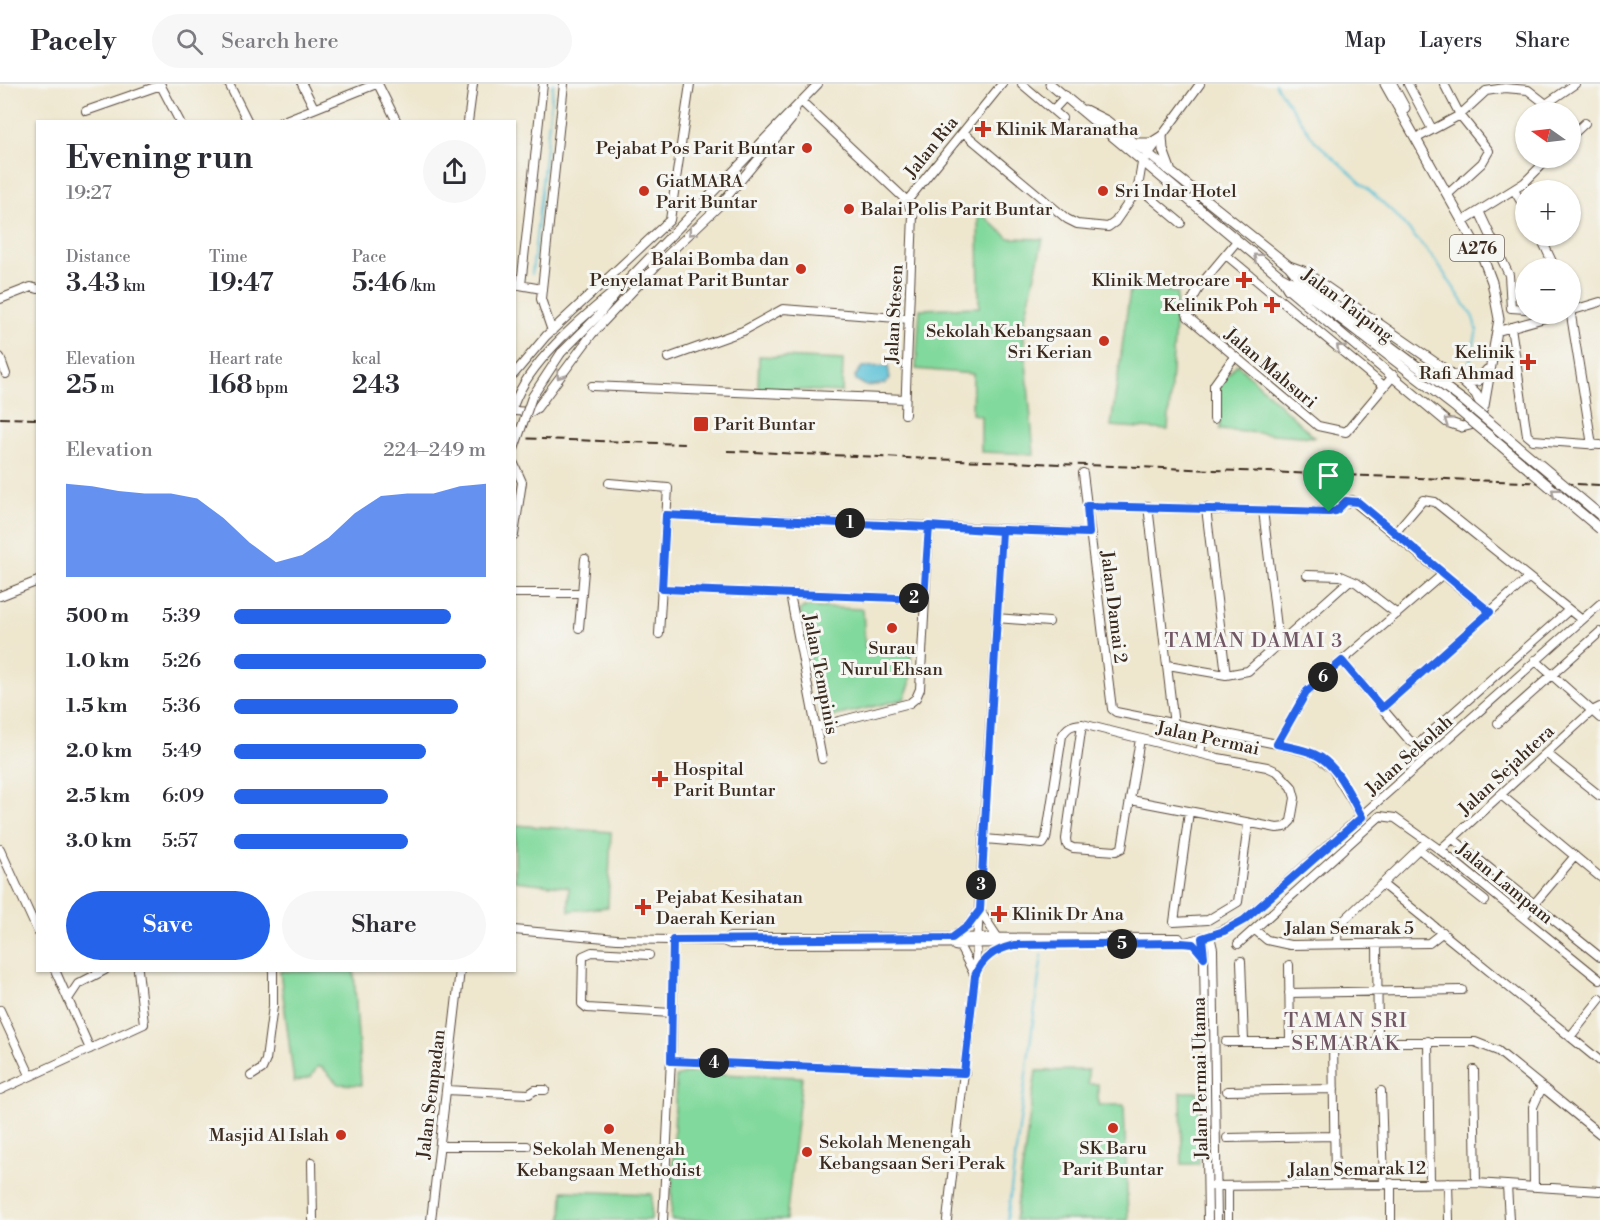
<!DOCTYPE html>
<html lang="en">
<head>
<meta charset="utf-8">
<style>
	:root { --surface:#fff; --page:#f7f7f7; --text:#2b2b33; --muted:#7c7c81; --line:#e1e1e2; --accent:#2563eb }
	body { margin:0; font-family:"Libre Bodoni",serif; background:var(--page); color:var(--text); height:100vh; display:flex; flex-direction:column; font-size:22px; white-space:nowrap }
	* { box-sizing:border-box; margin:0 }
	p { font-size:20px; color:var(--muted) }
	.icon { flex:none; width:33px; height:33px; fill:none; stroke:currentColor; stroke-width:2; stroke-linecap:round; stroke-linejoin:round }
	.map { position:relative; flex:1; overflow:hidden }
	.sheet { position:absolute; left:36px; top:36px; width:480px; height:852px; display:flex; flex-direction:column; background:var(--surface); border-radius:0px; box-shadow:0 2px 4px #0004 }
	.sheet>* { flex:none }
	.needle { width:39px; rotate:284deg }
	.fabs { position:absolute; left:1515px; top:18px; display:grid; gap:12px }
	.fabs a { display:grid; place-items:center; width:66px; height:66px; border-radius:50%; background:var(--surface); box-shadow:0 2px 4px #0004; font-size:30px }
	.pin { position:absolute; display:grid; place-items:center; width:51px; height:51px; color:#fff; margin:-62px -26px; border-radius:50% 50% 50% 0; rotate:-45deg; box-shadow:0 0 6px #0007 }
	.pin .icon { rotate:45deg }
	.km { position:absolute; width:30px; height:30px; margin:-15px; border-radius:50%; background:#222; color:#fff; font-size:16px; line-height:30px; text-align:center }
	.round { display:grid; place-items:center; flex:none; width:63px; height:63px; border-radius:32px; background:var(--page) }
	.head { display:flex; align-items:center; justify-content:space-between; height:102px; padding:0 30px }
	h1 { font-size:33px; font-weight:600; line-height:45px }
	.metrics { display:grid; grid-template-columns:repeat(3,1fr); gap:9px; height:102px; padding:6px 30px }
	.metrics div { display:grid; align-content:center }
	.metrics b { font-size:26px; font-weight:600 }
	.metrics small { font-size:16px; font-weight:400 }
	.metrics p { font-size:16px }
	.chart { height:168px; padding:12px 30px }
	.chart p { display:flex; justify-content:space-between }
	.chart svg { width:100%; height:108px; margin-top:6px; fill:var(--accent); opacity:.7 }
	.action { display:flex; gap:12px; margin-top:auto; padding:12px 30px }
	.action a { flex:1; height:69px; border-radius:36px; background:var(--accent); color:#fff; font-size:24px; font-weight:600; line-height:69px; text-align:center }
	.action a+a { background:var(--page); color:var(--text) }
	ul { padding:0 30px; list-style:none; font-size:20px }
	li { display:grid; grid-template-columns:96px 72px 1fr; align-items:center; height:45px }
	li i { height:15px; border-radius:8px; background:var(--accent) }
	header { display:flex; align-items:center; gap:36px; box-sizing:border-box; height:84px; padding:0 30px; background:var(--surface); border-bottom:2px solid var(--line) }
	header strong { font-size:28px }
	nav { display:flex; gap:33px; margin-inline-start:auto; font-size:21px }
	.search { width:420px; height:54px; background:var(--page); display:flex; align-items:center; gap:15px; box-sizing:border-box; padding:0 21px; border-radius:33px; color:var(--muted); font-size:22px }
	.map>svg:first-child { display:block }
</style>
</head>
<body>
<header>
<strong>Pacely</strong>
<div class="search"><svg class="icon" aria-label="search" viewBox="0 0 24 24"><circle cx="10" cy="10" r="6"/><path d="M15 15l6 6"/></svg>Search here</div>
<nav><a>Map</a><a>Layers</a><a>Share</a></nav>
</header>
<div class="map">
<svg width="1600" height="1136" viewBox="0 0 1600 1136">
	<rect width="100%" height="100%" fill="#f6f6f2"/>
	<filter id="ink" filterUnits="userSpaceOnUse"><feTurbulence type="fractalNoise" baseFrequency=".0167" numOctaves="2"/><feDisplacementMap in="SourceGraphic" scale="12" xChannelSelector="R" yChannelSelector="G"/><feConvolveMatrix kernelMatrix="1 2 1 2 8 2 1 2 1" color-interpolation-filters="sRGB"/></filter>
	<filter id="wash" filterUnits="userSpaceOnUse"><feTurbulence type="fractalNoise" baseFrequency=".008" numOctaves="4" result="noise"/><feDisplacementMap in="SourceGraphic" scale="24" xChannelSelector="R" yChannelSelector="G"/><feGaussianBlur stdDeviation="1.35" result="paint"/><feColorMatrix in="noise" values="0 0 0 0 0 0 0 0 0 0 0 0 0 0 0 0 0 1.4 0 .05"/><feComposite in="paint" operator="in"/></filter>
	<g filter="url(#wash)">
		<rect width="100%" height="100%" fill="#eee6cd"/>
		<path fill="#82d99d" stroke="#5e825e" stroke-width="1.5" d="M978,127L1009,154L1043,155L1023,243L1034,370L981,368V332L972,330L973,290L916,285L920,225L979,223Z
			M1131,199L1177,209L1168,346L1111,342Z
			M759,272L843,276L842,308L758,304Z
			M1237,280L1314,353L1220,346L1219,301Z
			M804,523L863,525L865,563L911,570L910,600L904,615L827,634L821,632L800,526Z
			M515,741L611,748L608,823L569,827V803L515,797Z
			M280,887H354L361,1001L338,1000L322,983H317L311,993L294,998Z
			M1088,986V1000H1098V1021H1124L1128,1136H1015L1036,987Z
			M687,989L802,993L786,1136H671L676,993Z
			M1181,1008H1198L1199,1080H1182Z
			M563,1107L652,1110L651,1136H562Z"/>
		<path fill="#59c0d6" stroke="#4a757a" stroke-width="1.5" d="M888,282L890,294L885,300L866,302L856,296L855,292L862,283Z"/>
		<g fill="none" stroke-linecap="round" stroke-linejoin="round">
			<path stroke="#59c0d6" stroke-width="2" d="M1275,0L1315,57L1394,129L1435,176L1472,231L1477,246L1467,289
				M532,190L553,0
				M1007,1136L1042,870"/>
		</g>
	</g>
	<g filter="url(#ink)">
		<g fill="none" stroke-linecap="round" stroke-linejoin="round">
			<defs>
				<path id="minor" d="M160,0L180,38
					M229,0L248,38
					M302,0L314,24
					M378,0L397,38
					M1022,0L1062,34
					M1408,0L1432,45
					M1444,0L1460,31L1489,67L1482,79L1448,110
					M801,17L907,117L913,131L905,330
					M1053,26L1066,12
					M86,27L161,1
					M281,38L376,0
					M468,38L473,0
					M963,48L1067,135L1077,140L1108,143L1115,138L1138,105
					M1570,53L1585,39
					M1417,54L1460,31L1486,7L1505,4L1528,6L1546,20L1575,0
					M1514,106L1526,126
					M907,117L1002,0
					M1479,127L1509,191L1511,224L1526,225
					M1463,137L1524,99L1549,74
					M1181,139L1138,103L1142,79L1200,0
					M1540,152L1555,184
					M1237,157L1202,199L1186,227L1188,233L1318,342L1346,348L1394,291
					M1226,171L1384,302
					M514,200L542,205
					M521,201L543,0
					M0,215L31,203L38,205
					M1570,225L1592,361
					M1570,227L1600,218
					M1511,243L1527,351L1533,356L1600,361
					M552,247L541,215L542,205L564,0
					M1498,247L1559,230
					M561,269L598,232L622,202L818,0
					M0,273L6,290
					M668,274L743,247L783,225L909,235
					M514,290L546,252L670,136L690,0
					M592,302L905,315
					M514,320C529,279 578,237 611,210
					M514,327L531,328L537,324L592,250L659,179L720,121L791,36L796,23
					M1214,335V301L1234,273
					M514,380L522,398L514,451
					M1083,389L1112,625L1116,628L1277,660L1314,670L1332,684L1362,733
					M609,399L668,404L659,550
					M1087,422L1329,428L1352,416L1490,528
					M1148,422L1174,641
					M1206,424L1226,591
					M1263,426L1279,560
					M666,431L1089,449
					M1394,450L1423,416L1435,418L1582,536
					M1307,491L1341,492L1357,499L1397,530
					M662,505L924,515
					M514,509H582
					M790,510L822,675
					M0,512L38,497
					M996,534L1049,538
					M579,544L585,475
					M1535,576L1600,634
					M1342,577L1409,656L1417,661L1569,526
					M1168,581L1226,591L1248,587L1350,496
					M1382,624L1528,494
					M1498,639L1600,548
					M1082,640L1066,755L1067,761L1073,764L1116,767L1122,764L1140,655
					M816,643L910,619L916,614L920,605L929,443
					M1277,660L1307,607L1443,490
					M1200,669L1204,647
					M1546,669L1600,712
					M1501,711L1600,793
					M1189,728L1174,838L1208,836L1238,818L1248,740
					M985,755L1043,760L1046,755L1062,652C1067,643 1071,641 1082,640L1218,674L1267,683L1278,688L1292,703L1295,714L1291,737L1285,743L1277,744L1131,716
					M1453,755L1600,873
					M0,765L38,848
					M1419,765L1485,817
					M1440,766L1592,627L1600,623
					M1382,800L1600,977
					M980,827L998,854
					M1523,833L1575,772
					M514,846L617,855L723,857L730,860L1181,859L1210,852L1244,836L1600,520
					M1255,846L1267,856L1290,861L1429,859L1443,848
					M1210,852L1213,865L1217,1136
					M953,853L968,842L978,828
					M1202,853L1204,873L1208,1136
					M723,857L730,853L1179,854
					M1337,859L1338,842L1427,757
					M1377,859L1378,957
					M1238,860L1380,732L1395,734L1440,766L1600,896
					M955,862L960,863L974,890
					M649,871L592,868L583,872L582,920L587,924L672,929
					M1241,877L1244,958
					M1289,881L1290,957
					M978,885L988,872L1005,863
					M55,886L90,965
					M1289,909L1462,906
					M68,915L78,900L105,886
					M0,926L30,991
					M1570,953L1600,915
					M1333,956L1335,1100
					M1428,957L1430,1099
					M1226,958H1475L1498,967L1600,1050
					M671,977L965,989
					M1474,986L1476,1099
					M251,992L262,985L266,976L273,922V886
					M0,1006L144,940L138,886
					M446,1006L529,1010L535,1006H545
					M1227,1007L1334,1005
					M1381,1007L1384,1099
					M1227,1054L1335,1052
					M440,1062H527
					M312,1078L313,1136
					M1391,1099V1136
					M1448,1099L1449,1136
					M1507,1101L1509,1136
					M1208,1102L1476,1099L1600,1107
					M1228,1102V1136
					M1534,1102L1533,1023L1542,1003
					M431,1136L460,886
					M663,1136L672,955L673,856
					M947,1136L975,892L1002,447"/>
				<path id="major" d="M1050,0L1280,192L1293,199L1354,245
					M1385,0L1483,174L1492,198L1499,235L1484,322
					M1392,0L1405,24
					M1085,26L1107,37L1289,182L1298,193L1359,239
					M1134,59H1151L1162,52L1163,66L1170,85
					M1280,192L1288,205L1447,338L1462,343L1470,341L1483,325L1476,310L1463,298L1303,187L1289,182
					M1463,298L1478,297L1487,286"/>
			</defs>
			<use href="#minor" stroke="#564638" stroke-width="10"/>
			<use href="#major" stroke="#564638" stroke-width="11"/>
			<use href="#minor" stroke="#fff" stroke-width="8"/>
			<use href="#major" stroke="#fff" stroke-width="9"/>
			<path stroke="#3b2a1e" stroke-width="2" stroke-dasharray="9 4.5" stroke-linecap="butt" d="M0,334L38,335
				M514,354L686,360
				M727,367L1600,401"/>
			<defs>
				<path id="minor-bridge" d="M514,365L532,313L561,269"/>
				<path id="major-bridge" d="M1359,239L1464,317L1600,431
					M1354,245L1456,324L1600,445"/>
			</defs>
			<use href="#minor-bridge" stroke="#564638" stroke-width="10" stroke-linecap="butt"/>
			<use href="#major-bridge" stroke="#564638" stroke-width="11" stroke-linecap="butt"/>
			<use href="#minor-bridge" stroke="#fff" stroke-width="8"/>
			<use href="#major-bridge" stroke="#fff" stroke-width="9"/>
		</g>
		<defs><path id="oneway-chevron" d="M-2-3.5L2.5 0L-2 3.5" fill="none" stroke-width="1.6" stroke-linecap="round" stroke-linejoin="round" transform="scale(1.5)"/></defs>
		<g stroke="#a79f9a">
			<use href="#oneway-chevron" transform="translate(692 148) rotate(137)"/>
			<use href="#oneway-chevron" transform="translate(1257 173) rotate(-140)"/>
			<use href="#oneway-chevron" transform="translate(1340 264) rotate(-139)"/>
			<use href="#oneway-chevron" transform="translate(560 291) rotate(125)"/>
			<use href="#oneway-chevron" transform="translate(1448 337) rotate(-146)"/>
			<use href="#oneway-chevron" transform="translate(1555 408) rotate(-140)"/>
		</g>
	</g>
	<g fill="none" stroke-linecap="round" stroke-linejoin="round" filter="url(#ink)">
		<defs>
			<path id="route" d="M1329,428L1087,422L1089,449C948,445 807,437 666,431L662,505L924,515L929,442L1002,447L980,826L968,842L952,854L673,856L671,977L964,989L975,892C982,873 995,866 1014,861L1181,859L1193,860L1204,873L1202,854L1224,847L1244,836L1362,733C1350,712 1338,680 1314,670C1303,665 1289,663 1277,660L1307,607L1342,577L1382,624L1490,528L1358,418L1346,417L1336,427L1329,428"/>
		</defs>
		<use href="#route" stroke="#fff" stroke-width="12"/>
		<use href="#route" stroke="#2563eb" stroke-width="8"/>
	</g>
	<g fill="#c8321e" stroke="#f6f6f2" stroke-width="2">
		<path d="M980 36h6v6h6v6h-6v6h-6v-6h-6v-6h6z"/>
		<circle cx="807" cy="64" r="6"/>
		<circle cx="644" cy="107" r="6"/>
		<circle cx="1103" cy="107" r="6"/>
		<circle cx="849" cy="125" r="6"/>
		<circle cx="801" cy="185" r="6"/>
		<path d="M1241 187h6v6h6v6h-6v6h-6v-6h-6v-6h6z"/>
		<path d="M1269 212h6v6h6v6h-6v6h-6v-6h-6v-6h6z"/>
		<circle cx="1104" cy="257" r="6"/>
		<path d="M1525 269h6v6h6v6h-6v6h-6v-6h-6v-6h6z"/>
		<rect x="693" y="332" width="16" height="16" rx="3"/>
		<circle cx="892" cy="544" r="6"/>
		<path d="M657 686h6v6h6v6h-6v6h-6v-6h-6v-6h6z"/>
		<path d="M640 814h6v6h6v6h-6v6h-6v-6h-6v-6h6z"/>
		<path d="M996 821h6v6h6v6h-6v6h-6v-6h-6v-6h6z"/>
		<circle cx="1113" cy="1044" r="6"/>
		<circle cx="609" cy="1045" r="6"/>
		<circle cx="341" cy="1051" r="6"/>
		<circle cx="807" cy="1068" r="6"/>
	</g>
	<g text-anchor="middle" stroke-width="6" stroke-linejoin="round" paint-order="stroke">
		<rect fill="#f6f6f2" stroke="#73675e" stroke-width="1.5" x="1450" y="151" width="54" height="26" rx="4.5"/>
		<g font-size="16" font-weight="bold" fill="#3b2a1e">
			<text x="1477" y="170">A276</text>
		</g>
		<g font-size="18" fill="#3b2a1e" stroke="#f6f6f2" text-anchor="start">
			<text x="996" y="51">Klinik Maranatha</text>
			<text x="795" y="70" text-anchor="end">Pejabat Pos Parit Buntar</text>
			<text x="656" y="103">GiatMARA<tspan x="656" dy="21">Parit Buntar</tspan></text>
			<text x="1115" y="113">Sri Indar Hotel</text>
			<text x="861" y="131">Balai Polis Parit Buntar</text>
			<text x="789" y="181" text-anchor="end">Balai Bomba dan<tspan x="789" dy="21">Penyelamat Parit Buntar</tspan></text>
			<text x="1230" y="202" text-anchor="end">Klinik Metrocare</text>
			<text x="1258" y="227" text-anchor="end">Kelinik Poh</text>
			<text x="1092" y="253" text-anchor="end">Sekolah Kebangsaan<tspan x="1092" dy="21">Sri Kerian</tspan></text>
			<text x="1514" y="274" text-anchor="end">Kelinik<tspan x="1514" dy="21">Rafi Ahmad</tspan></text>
			<text x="714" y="346">Parit Buntar</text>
			<text x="892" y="570" text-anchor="middle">Surau<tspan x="892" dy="21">Nurul Ehsan</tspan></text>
			<text x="674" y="691">Hospital<tspan x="674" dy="21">Parit Buntar</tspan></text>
			<text x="656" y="819">Pejabat Kesihatan<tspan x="656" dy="21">Daerah Kerian</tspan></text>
			<text x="1012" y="836">Klinik Dr Ana</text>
			<text x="329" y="1057" text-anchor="end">Masjid Al Islah</text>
			<text x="819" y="1064">Sekolah Menengah<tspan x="819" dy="21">Kebangsaan Seri Perak</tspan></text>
			<text x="1113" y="1070" text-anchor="middle">SK Baru<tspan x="1113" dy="21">Parit Buntar</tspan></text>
			<text x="609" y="1071" text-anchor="middle">Sekolah Menengah<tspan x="609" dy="21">Kebangsaan Methodist</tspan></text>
		</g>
		<g font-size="18" fill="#3b2a1e" stroke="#f6f6f2">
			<text transform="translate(931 63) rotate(-51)" y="6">Jalan Ria</text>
			<text transform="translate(1348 221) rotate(37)" y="6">Jalan Taiping</text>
			<text transform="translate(894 230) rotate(-87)" y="6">Jalan Stesen</text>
			<text transform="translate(1271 284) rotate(40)" y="6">Jalan Mahsuri</text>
			<text transform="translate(1114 523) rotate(83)" y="6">Jalan Damai 2</text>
			<text transform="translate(821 590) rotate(79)" y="6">Jalan Tempinis</text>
			<text transform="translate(1208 654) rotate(12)" y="6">Jalan Permai</text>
			<text transform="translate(1409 671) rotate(-42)" y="6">Jalan Sekolah</text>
			<text transform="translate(1506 686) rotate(-43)" y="6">Jalan Sejahtera</text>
			<text transform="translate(1505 799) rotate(39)" y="6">Jalan Lampam</text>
			<text x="1349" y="850">Jalan Semarak 5</text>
			<text transform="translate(1200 994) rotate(-91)" y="6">Jalan Permai Utama</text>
			<text transform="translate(431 1010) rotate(-83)" y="6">Jalan Sempadan</text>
			<text transform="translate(1357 1085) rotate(-1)" y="6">Jalan Semarak 12</text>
		</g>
		<g font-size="20" letter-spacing="1.5" fill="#715664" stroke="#f6f6f2">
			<text x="1254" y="563">TAMAN DAMAI 3</text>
			<text x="1346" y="943">TAMAN SRI<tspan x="1346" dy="23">SEMARAK</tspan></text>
		</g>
	</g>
</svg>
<div class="fabs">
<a><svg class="needle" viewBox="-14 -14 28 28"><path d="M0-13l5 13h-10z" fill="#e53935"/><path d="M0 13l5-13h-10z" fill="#7c7c81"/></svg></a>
<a>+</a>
<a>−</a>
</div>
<div class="pin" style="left:1329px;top:428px;background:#1e9e55"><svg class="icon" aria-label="arrive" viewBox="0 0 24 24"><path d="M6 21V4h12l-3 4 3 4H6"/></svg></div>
<b class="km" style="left:850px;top:439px">1</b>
<b class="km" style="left:914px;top:514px">2</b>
<b class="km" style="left:981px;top:801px">3</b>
<b class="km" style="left:714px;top:979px">4</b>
<b class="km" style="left:1122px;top:860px">5</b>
<b class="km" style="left:1323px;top:593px">6</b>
<section class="sheet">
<div class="head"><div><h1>Evening run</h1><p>19:27</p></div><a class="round"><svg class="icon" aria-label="share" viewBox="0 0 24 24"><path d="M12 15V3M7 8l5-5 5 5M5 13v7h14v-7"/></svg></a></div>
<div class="metrics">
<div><p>Distance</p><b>3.43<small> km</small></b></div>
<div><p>Time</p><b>19:47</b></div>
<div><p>Pace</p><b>5:46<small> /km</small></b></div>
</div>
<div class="metrics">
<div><p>Elevation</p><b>25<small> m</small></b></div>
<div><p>Heart rate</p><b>168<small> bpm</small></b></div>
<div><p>kcal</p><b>243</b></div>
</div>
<div class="chart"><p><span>Elevation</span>224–249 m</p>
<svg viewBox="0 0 160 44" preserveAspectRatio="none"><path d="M0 44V6L10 7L20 9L30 10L40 10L50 12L60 20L70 30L80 38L90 35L100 28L110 18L120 11L130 10L140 10L150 7L160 6V44z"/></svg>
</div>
<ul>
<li><b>500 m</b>5:39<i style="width:86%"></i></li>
<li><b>1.0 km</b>5:26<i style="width:100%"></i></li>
<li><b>1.5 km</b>5:36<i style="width:89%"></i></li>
<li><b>2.0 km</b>5:49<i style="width:76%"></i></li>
<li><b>2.5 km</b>6:09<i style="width:61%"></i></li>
<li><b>3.0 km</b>5:57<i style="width:69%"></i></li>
</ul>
<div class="action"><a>Save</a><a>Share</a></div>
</section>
</div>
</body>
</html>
